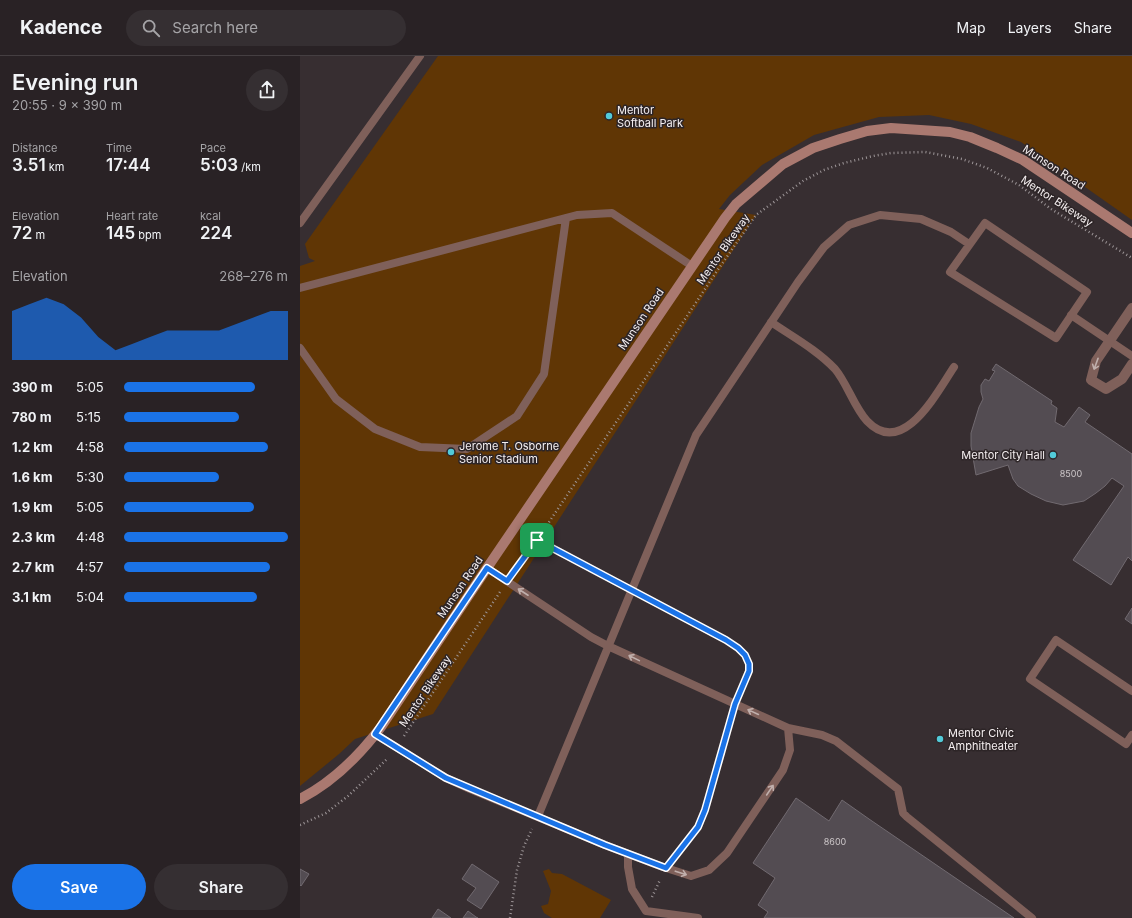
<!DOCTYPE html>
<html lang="en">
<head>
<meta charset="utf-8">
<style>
	:root { --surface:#292225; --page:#352f32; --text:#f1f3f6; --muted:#a5a4a7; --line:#453f42; --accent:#1a73e8 }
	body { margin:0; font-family:Inter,sans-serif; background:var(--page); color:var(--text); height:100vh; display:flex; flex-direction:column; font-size:15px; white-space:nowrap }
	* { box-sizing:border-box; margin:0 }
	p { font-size:13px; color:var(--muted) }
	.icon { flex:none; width:22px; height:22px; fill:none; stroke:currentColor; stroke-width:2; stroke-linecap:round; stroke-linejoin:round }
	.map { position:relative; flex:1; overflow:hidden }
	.drawer { display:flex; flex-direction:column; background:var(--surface); width:300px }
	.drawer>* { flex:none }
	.pin { position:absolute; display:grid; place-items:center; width:34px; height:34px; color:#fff; margin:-17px; border-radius:8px; box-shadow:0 2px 6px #0006 }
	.round { display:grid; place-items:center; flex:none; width:42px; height:42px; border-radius:21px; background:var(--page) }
	.headline { display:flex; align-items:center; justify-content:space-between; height:68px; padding:0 12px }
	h1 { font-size:22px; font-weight:600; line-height:30px }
	.stats { display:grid; grid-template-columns:repeat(3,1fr); gap:6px; height:68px; padding:4px 12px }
	.stats div { display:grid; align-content:center }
	.stats b { font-size:17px; font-weight:600 }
	.stats small { font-size:11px; font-weight:400 }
	.stats p { font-size:11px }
	.chart { height:112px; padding:8px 12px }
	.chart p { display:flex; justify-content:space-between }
	.chart svg { width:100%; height:72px; margin-top:4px; fill:var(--accent); opacity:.7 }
	.primary-button { display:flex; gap:8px; margin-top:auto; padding:8px 12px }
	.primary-button a { flex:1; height:46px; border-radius:24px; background:var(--accent); color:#fff; font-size:16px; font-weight:600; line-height:46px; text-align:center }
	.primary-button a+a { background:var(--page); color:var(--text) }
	ul { padding:0 12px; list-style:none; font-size:13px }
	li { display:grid; grid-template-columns:64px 48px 1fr; align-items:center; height:30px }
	li i { height:10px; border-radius:5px; background:var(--accent) }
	header { display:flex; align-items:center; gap:24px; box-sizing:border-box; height:56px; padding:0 20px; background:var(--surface); border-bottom:1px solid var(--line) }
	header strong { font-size:19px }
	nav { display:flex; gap:22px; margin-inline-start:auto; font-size:14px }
	.search { width:280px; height:36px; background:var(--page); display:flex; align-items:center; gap:10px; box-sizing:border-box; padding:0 14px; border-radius:22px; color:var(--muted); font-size:15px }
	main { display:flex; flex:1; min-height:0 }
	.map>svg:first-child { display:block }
</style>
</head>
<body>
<header>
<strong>Kadence</strong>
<div class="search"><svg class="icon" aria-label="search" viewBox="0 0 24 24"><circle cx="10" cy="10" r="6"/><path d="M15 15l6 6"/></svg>Search here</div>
<nav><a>Map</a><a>Layers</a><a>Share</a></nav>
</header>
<main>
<section class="drawer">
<div class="headline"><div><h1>Evening run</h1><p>20:55 · 9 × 390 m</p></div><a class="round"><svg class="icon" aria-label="share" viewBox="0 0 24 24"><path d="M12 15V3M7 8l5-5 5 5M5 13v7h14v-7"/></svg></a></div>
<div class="stats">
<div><p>Distance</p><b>3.51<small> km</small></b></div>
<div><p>Time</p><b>17:44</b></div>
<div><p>Pace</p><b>5:03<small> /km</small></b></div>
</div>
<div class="stats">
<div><p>Elevation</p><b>72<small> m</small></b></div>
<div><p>Heart rate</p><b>145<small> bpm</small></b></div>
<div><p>kcal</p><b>224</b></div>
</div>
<div class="chart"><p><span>Elevation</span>268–276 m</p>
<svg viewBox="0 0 160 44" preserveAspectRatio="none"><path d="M0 44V14L10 10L20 6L30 10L40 18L50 30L60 38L70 34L80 30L90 26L100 26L110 26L120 26L130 22L140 18L150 14L160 14V44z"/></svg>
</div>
<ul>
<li><b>390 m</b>5:05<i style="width:80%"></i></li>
<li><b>780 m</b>5:15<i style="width:70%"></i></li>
<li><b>1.2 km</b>4:58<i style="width:88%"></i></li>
<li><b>1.6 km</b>5:30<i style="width:58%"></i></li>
<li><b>1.9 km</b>5:05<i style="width:79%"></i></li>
<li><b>2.3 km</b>4:48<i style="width:100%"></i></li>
<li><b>2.7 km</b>4:57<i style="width:89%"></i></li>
<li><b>3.1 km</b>5:04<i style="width:81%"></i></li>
</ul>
<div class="primary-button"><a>Save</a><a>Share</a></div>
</section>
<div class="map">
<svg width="832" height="862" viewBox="0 0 832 862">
	<rect width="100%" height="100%" fill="#372e31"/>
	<path fill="#603605" d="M138,0H832V164L721,86L671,68L629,59L579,61L514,79L462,109L430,139L419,153L456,159L133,658L55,683L39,698L0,730V210L15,205L9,202L5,188Z
		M249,813L252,817L262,818L311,844L300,862H252L244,857L241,850L248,848L251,835L243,815Z"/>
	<path fill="#534c52" stroke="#716a70" d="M696,308L752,345L751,348L757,352L755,366L764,371L779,351L790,359L785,366L832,398V505L828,501L811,529L773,504L824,430L812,422L805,430L796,437L784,445L763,449L746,445L731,438L718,430L713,423L708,409L676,419L671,390V377L679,351L683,343L681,336V329L685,323L689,325L695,315L692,314Z
		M832,552V568L825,563Z
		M496,742L529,765L542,744L569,763L714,862H464L468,856L458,849L475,822L453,807Z
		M172,808L199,826L181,853L167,844L176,832L162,823Z
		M0,813L9,818L1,830L0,829Z
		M138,853L151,862H132Z
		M168,855L176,861L178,862H163Z"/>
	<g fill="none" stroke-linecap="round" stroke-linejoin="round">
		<path stroke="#9d9698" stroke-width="2.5" stroke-dasharray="1 3" stroke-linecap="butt" d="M237,484L320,528
			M214,515L237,484L331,344L417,215L456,159L503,125L524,114L544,107L573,100L591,97L625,96L662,103L687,112L719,129L751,153L832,202
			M344,540L426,584C454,602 452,607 440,636
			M104,680L200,536
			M0,769L26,757L48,740L88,702
			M374,801L399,771L405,754L432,660
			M352,841L360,824
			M210,862L217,814L224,790L232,773"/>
		<path stroke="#7f605a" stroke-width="8" d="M0,167L120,0
			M685,167L787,236L756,282L650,216Z
			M0,232L277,159L312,157L392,210
			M771,259L832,300
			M471,266C493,281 517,294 535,313C547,327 554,351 567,365C603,403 637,336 654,311
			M0,292L36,343L75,373L120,391L167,393L217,360L244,318L266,162
			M187,512L291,581L308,590L488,672L522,679L536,685L598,733L603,757L607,761L732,862
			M832,635L756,584L730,623L826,688L832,679
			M75,678L146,722L170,733L305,789L360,810L391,820L409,814L427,797L483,714L490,694L488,672
			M238,760L396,379L498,226L524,191L549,169L580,159L621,163L651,176L669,188
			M328,798V811L332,833L346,855L398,862"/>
		<path stroke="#7f605a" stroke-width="10" d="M832,252L796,305L791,324L806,333L822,323L832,308"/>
		<path stroke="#aa7970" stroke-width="10" d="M0,743C33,726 59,700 81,671L187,512L425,162L436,148L483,108L513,92L540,83L567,75L591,72L650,76L670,81L697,92L723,104L832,177"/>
	</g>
	<defs><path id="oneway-shaft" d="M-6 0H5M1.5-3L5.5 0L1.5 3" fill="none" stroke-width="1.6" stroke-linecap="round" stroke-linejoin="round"/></defs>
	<g stroke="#c0afac">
		<use href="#oneway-shaft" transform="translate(796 308) rotate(110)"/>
		<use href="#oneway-shaft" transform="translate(223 536) rotate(-147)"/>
		<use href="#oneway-shaft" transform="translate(334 602) rotate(-154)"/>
		<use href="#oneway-shaft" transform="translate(453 656) rotate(-155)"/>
		<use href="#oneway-shaft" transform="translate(470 734) rotate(-56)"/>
		<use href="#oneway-shaft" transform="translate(381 817) rotate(18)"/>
	</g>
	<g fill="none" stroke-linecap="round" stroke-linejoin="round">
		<defs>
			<path id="route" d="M237,484L426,584L438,592L445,599L449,608V615L435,648L405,754L398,771L366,812L305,789L146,722L75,678L187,512L207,525Z"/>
		</defs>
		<use href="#route" stroke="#fff" stroke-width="8"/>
		<use href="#route" stroke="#1a73e8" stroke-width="5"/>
	</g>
	<g fill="#52cbd9" stroke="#2d2527" stroke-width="1.5">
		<circle cx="309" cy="60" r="4"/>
		<circle cx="151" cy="396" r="4"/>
		<circle cx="753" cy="399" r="4"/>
		<circle cx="640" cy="683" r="4"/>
	</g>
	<g text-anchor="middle" stroke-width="3" stroke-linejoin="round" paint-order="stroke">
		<g font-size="9" fill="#ccc6c8">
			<text x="771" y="421">8500</text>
			<text x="535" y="789">8600</text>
		</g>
		<g font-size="11" fill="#f5eff0" stroke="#2d2527" text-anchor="start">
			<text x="317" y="58">Mentor<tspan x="317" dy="13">Softball Park</tspan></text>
			<text x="159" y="394">Jerome T. Osborne<tspan x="159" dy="13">Senior Stadium</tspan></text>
			<text x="745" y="403" text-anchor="end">Mentor City Hall</text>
			<text x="648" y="681">Mentor Civic<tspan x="648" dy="13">Amphitheater</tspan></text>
		</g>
		<g font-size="11" fill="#f5eff0" stroke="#2d2527">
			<text transform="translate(754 111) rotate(33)" y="4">Munson Road</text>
			<text transform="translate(757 145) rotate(33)" y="4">Mentor Bikeway</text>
			<text transform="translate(423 193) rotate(-55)" y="4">Mentor Bikeway</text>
			<text transform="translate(341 263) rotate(-56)" y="4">Munson Road</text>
			<text transform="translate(160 531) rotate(-56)" y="4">Munson Road</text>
			<text transform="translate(125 635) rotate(-56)" y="4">Mentor Bikeway</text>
		</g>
	</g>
</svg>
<div class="pin" style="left:237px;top:484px;background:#1e9e55"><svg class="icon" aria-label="arrive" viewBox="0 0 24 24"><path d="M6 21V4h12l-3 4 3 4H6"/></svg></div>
</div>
</main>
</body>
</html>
